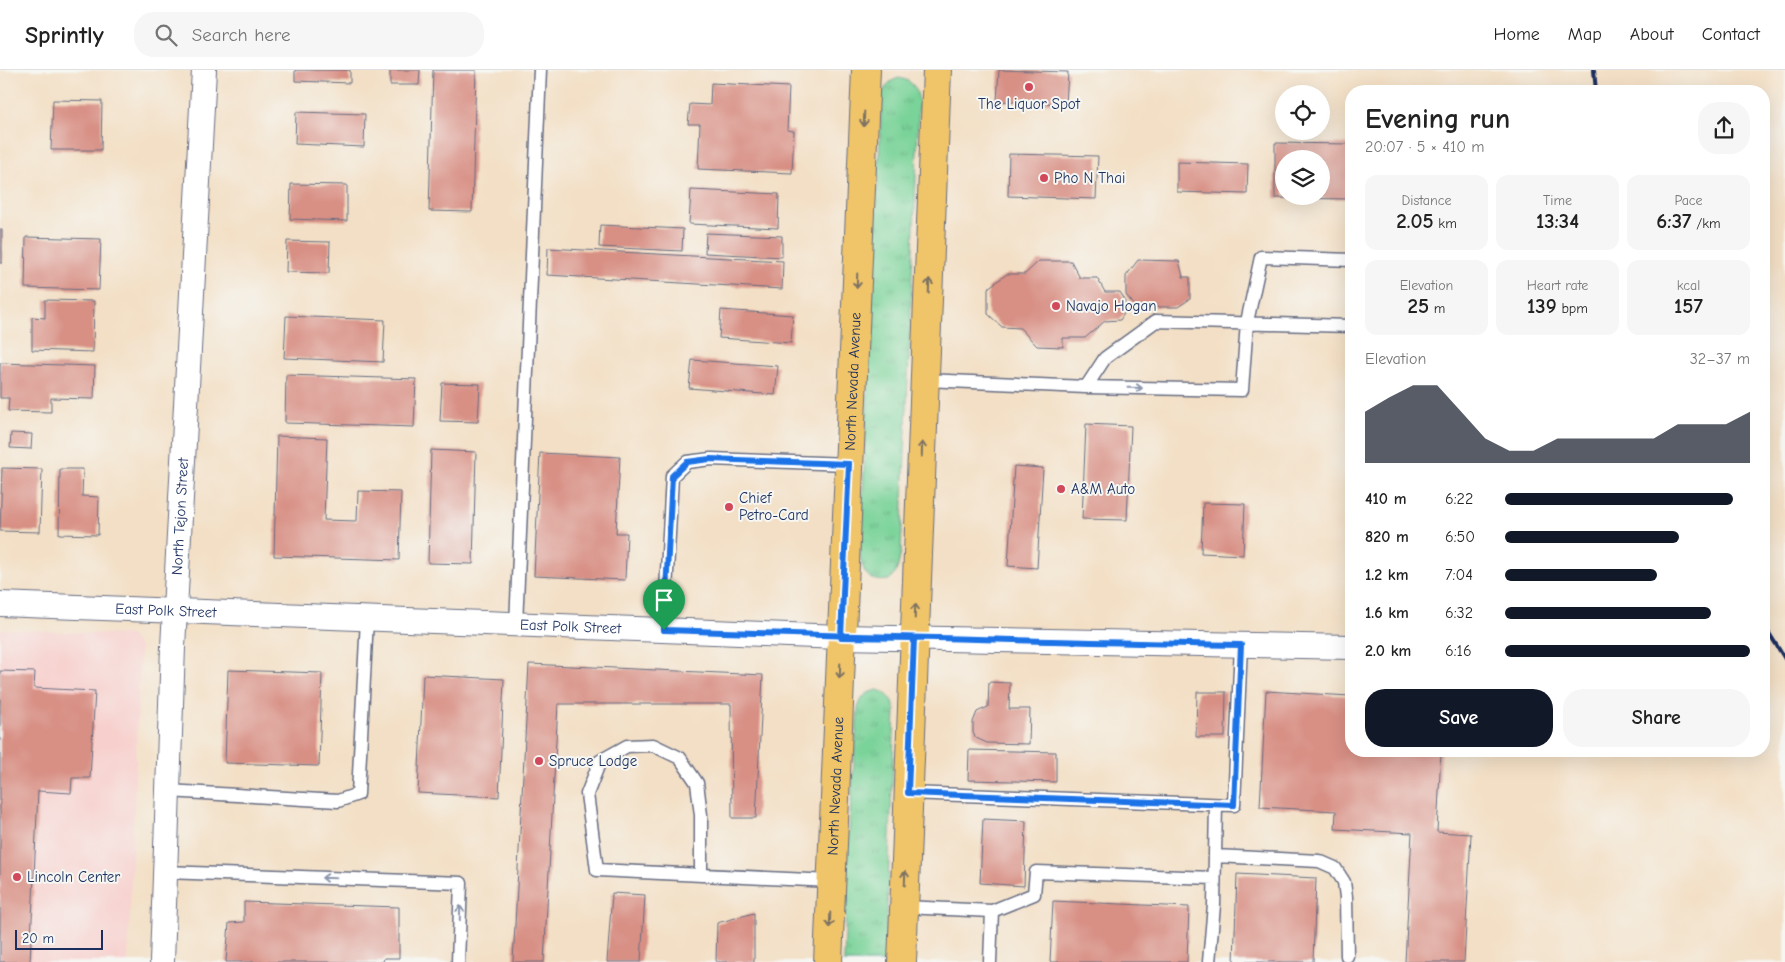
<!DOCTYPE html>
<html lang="en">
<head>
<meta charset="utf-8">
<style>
	:root { --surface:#fff; --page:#f6f6f6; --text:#222; --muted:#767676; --line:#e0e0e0; --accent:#111827 }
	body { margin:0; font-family:"Comic Neue",sans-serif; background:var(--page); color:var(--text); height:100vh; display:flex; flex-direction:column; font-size:19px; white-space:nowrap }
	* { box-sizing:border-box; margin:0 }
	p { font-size:16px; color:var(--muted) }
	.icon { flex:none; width:28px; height:28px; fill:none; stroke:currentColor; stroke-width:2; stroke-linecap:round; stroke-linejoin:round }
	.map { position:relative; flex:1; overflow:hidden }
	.side { position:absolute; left:1345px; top:15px; width:425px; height:672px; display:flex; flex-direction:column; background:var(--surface); border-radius:20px; box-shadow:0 5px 20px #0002 }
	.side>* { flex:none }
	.fabs { position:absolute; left:1275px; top:15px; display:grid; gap:10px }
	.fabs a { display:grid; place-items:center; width:55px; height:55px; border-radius:50%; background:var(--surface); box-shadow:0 5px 20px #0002; font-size:25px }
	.scale { position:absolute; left:15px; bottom:12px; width:88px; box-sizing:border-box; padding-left:5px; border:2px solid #1b2f5e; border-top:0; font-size:14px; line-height:18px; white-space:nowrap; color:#1b2f5e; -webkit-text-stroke:4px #f6f6f2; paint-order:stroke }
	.pin { position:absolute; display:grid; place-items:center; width:42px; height:42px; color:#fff; margin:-51px -21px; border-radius:50% 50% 50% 0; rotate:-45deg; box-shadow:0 0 5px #0007 }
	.pin .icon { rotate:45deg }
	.round { display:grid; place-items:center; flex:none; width:52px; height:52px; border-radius:20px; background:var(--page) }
	.overview { display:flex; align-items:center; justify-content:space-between; height:85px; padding:0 20px }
	h1 { font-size:28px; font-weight:700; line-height:38px }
	.metrics { display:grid; grid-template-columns:repeat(3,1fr); gap:8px; height:85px; padding:5px 20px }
	.metrics div { display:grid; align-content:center; border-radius:12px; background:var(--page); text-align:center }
	.metrics b { font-size:21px; font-weight:700 }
	.metrics small { font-size:14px; font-weight:400 }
	.metrics p { font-size:14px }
	.chart { height:140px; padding:10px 20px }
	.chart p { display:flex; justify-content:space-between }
	.chart svg { width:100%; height:90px; margin-top:5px; fill:var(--accent); opacity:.7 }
	.button { display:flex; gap:10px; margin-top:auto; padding:10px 20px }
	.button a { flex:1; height:58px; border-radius:20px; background:var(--accent); color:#fff; font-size:20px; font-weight:700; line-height:58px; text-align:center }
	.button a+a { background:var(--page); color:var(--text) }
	ul { padding:0 20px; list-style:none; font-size:16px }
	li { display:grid; grid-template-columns:80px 60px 1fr; align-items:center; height:38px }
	li i { height:12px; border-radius:6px; background:var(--accent) }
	header { display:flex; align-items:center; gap:30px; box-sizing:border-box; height:70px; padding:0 25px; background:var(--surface); border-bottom:1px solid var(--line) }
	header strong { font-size:24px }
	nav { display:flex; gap:28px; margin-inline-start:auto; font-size:18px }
	.search { width:350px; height:45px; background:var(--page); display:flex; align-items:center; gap:12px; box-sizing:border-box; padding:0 18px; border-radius:20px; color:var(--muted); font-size:19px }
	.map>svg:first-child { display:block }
</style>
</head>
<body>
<header>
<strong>Sprintly</strong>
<div class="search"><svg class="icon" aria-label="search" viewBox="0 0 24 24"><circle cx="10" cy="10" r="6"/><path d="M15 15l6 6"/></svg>Search here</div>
<nav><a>Home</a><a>Map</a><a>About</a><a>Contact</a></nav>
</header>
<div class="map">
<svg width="1785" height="892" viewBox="0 0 1785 892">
	<defs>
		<pattern id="grass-tufts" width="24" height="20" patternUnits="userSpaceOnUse" patternTransform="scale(1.25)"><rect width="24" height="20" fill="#7ad399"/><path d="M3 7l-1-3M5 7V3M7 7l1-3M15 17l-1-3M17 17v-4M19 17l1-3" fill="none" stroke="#69b586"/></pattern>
	</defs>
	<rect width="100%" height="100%" fill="#f6f6f2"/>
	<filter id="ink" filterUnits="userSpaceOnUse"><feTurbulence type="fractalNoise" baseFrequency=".02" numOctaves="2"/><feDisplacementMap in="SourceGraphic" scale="10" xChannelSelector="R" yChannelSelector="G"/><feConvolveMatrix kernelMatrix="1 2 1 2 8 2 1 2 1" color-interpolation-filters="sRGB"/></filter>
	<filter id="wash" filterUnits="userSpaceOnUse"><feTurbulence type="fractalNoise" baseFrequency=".0096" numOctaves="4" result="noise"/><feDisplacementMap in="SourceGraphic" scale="20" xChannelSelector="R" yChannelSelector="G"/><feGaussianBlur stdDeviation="1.12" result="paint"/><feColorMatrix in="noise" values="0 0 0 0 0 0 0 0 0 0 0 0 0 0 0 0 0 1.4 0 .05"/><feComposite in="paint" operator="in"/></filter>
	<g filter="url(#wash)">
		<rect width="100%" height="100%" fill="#f3dfc5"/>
		<path fill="#f7d0cd" d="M0,559L130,565L140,578L128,892H0Z"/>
		<path fill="url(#grass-tufts)" stroke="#4a817c" d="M899,8C914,11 917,19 919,32L901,482L898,496L895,504L889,510C869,513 863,504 860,485L882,25C886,15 889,11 899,8Z
			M878,620C889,624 892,629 895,640L885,892H844L848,774L858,638C862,626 866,622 878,620Z"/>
		<g id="blocks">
			<path fill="#d88f84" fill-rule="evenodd" d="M295,0H350V13L295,11Z
				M390,0H420L419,15H390Z
				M433,0H476L472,142L429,141Z
				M999,0L1068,2L1066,34L997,31Z
				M711,13L789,17L787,60L794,61L792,103L698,99L700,54H688L690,34L710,35Z
				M53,30L102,31L101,80H51Z
				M296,42L365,44L364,77L295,74Z
				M1275,73L1351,74V129L1275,128ZM1284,89H1321V126H1284Z
				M1009,84L1098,86L1096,129L1008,126Z
				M1177,92L1248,94L1247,124L1177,122Z
				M291,114L347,115V151L290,149Z
				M691,120L779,124L778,158L689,154Z
				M600,155L683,159L682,181L599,177Z
				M0,160H2V193H0Z
				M706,163L782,166V187L705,183Z
				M26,167L101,169L99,220L25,218Z
				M287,171L330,172L329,203L286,202Z
				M548,178L783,191L782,219L547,205Z
				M1138,190L1179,191L1183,207H1190V229L1178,237H1136L1126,225V206Z
				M1039,191H1071L1080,208H1097L1105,222H1120L1125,230V242L1120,250L1105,251L1085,268H1063V277L1037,276L1020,258L1002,257L988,244V218L1007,204H1025Z
				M45,230L94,231L93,282L32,280V247L45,248Z
				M721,240L793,245L791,273L719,268Z
				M286,246L385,250L383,292L284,288Z
				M692,290L778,296L775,325L689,318Z
				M0,293L95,296L94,329L51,328V342L8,341L9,328H0Z
				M286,305L416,309L414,357L285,353Z
				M442,313L480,314L478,352L440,351Z
				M1086,354L1131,356L1127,450L1082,449Z
				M11,363L32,364L31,379L10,378Z
				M277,366L327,368L324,450L357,451L358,421L401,422L399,490L274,486Z
				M431,380L476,382L473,494L428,493Z
				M540,383L620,387L616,463H627L625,510L534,506Z
				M1014,396L1043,398L1037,498L1008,496Z
				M2,398L42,399L40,462L0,461Z
				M60,399H83L82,426L99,427L98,465L59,464Z
				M1203,433L1245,434L1243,485L1201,483Z
				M529,594L763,605L756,748H732L731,634H558L544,892H513Z
				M228,600L322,603L319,696L225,693Z
				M0,601L35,602L34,618L95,621L90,708H72L71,723L38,721L30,892H0Z
				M423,605L504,609L499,727L418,723Z
				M989,612L1010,613L1009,639H1030L1029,674L987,673L976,668L973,663V652L977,642L988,637Z
				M1266,621L1350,626L1347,676H1351V681H1441L1437,762L1471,764L1464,892H1405L1412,763L1335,759L1336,741L1260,737Z
				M1197,622H1226L1225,667H1196Z
				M969,680L1056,682V712L968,710Z
				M983,749L1026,751L1024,816L980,813Z
				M1237,804L1316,808L1313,892H1234Z
				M612,823L645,825L641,892H607Z
				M1053,831L1189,837L1187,892H1050Z
				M244,832L399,837V888H384L383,892H226L229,853L244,852Z
				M754,843V892H716L717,853Z"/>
		</g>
	</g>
	<g filter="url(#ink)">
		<use href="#blocks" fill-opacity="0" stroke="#676d82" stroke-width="1"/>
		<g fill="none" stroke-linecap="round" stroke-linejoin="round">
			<defs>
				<path id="lane" d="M925,310L1086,317L1242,320L1247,252L1261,187L1351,190
					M1086,317L1105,288L1156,251L1351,256
					M516,555L540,0
					M664,560L672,406L687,392L711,389L849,394
					M168,721L338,731L358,724L367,549
					M908,723L1234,735L1241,575
					M1215,786L1319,791L1335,798L1344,812L1346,827L1347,886
					M165,802L461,813L458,892
					M701,805V745L697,713L680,688L653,675L627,676L600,691L587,724L597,800L831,811
					M904,837L992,841L990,892
					M992,841L1034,824L1036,802L1214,808
					M1209,892L1214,835L1216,735"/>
				<g id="street">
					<path id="s1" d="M0,534L841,567L1351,577"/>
					<path id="s2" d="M162,892L173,577L204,0"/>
				</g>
				<g id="primary">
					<path id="s3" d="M828,892L866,0"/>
					<path d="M902,892L937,0"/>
				</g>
			</defs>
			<use href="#lane" stroke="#676d82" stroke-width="15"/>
			<use href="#street" stroke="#676d82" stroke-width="26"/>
			<use href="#primary" stroke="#676d82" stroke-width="30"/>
			<use href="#lane" stroke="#fff" stroke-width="12"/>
			<use href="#street" stroke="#fff" stroke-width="24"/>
			<use href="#primary" stroke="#f0c469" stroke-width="28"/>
			<path stroke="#1b2f5e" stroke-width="4" d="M1594,0L1596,21
				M1764,555L1785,589"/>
		</g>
		<defs><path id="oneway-shaft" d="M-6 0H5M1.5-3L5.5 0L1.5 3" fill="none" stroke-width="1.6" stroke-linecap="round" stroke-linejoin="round" transform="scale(1.25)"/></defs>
		<g stroke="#7b7263">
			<use href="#oneway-shaft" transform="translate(864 49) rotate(92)"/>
			<use href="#oneway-shaft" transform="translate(857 211) rotate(92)"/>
			<use href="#oneway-shaft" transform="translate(929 216) rotate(-88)"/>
			<use href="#oneway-shaft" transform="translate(922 379) rotate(-88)"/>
			<use href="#oneway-shaft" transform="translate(915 541) rotate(-88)"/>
			<use href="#oneway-shaft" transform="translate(840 601) rotate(92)"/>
			<use href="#oneway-shaft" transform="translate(905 808) rotate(-88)"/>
			<use href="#oneway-shaft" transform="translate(830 850) rotate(92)"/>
		</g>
		<g stroke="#8d97ae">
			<use href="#oneway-shaft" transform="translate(1135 318) rotate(1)"/>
			<use href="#oneway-shaft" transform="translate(329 808) rotate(-178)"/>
			<use href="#oneway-shaft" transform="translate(460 843) rotate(-88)"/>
		</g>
	</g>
	<g fill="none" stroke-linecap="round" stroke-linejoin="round" filter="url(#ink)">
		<defs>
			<path id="route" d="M664,560C856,567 1048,571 1241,575L1234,735L908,723L914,568L841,567L849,394L710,389L687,392L672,406L664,560"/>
		</defs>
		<use href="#route" stroke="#fff" stroke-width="10"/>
		<use href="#route" stroke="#1a73e8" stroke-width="6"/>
	</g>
	<g fill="#d1495b" stroke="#f6f6f2" stroke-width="2">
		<circle cx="1029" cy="17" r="5"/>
		<circle cx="1044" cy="108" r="5"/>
		<circle cx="1056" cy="236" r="5"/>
		<circle cx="1061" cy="419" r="5"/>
		<circle cx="729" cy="437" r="5"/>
		<circle cx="539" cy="691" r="5"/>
		<circle cx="17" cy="807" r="5"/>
	</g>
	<g text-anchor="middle" stroke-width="4" stroke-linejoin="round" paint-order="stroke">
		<g font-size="15" fill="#1b2f5e" stroke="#f6f6f2" text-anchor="start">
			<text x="1029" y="39" text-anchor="middle">The Liquor Spot</text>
			<text x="1054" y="113">Pho N Thai</text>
			<text x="1066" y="241">Navajo Hogan</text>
			<text x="1071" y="424">A&amp;M Auto</text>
			<text x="739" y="433">Chief<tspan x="739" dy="17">Petro-Card</tspan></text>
			<text x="549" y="696">Spruce Lodge</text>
			<text x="27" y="812">Lincoln Center</text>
		</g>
		<g font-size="15" fill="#1b2f5e" stroke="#f6f6f2">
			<text dy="5" stroke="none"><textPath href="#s3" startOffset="581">North Nevada Avenue</textPath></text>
			<text dy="5" stroke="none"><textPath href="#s2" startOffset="446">North Tejon Street</textPath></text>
			<text dy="5" stroke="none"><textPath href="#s1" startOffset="166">East Polk Street</textPath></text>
			<text dy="5" stroke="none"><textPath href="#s1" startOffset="571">East Polk Street</textPath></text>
			<text dy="5" stroke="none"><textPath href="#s3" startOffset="176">North Nevada Avenue</textPath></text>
		</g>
	</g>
</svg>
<div class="fabs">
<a><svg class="icon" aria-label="locate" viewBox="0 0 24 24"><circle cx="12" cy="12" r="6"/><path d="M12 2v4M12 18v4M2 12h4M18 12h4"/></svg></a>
<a><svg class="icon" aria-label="layers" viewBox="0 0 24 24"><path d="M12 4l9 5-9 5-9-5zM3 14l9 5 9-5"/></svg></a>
</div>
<div class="scale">20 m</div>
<div class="pin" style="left:664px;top:560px;background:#1e9e55"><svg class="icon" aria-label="arrive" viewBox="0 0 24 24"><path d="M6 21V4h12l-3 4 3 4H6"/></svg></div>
<section class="side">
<div class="overview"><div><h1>Evening run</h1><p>20:07 · 5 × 410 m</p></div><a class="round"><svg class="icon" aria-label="share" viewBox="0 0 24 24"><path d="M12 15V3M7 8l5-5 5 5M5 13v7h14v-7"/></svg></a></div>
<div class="metrics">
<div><p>Distance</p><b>2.05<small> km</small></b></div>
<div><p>Time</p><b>13:34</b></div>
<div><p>Pace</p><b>6:37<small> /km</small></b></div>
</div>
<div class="metrics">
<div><p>Elevation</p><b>25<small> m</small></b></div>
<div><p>Heart rate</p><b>139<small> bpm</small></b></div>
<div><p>kcal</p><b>157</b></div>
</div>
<div class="chart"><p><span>Elevation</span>32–37 m</p>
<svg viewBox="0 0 160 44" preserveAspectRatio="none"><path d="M0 44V19L10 12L20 6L30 6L40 19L50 32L60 38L70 38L80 32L90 32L100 32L110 32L120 32L130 25L140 25L150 25L160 19V44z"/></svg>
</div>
<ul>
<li><b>410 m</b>6:22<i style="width:93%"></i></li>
<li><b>820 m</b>6:50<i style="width:71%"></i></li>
<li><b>1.2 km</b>7:04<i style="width:62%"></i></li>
<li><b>1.6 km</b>6:32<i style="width:84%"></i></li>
<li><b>2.0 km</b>6:16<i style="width:100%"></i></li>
</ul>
<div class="button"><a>Save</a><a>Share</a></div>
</section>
</div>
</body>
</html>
